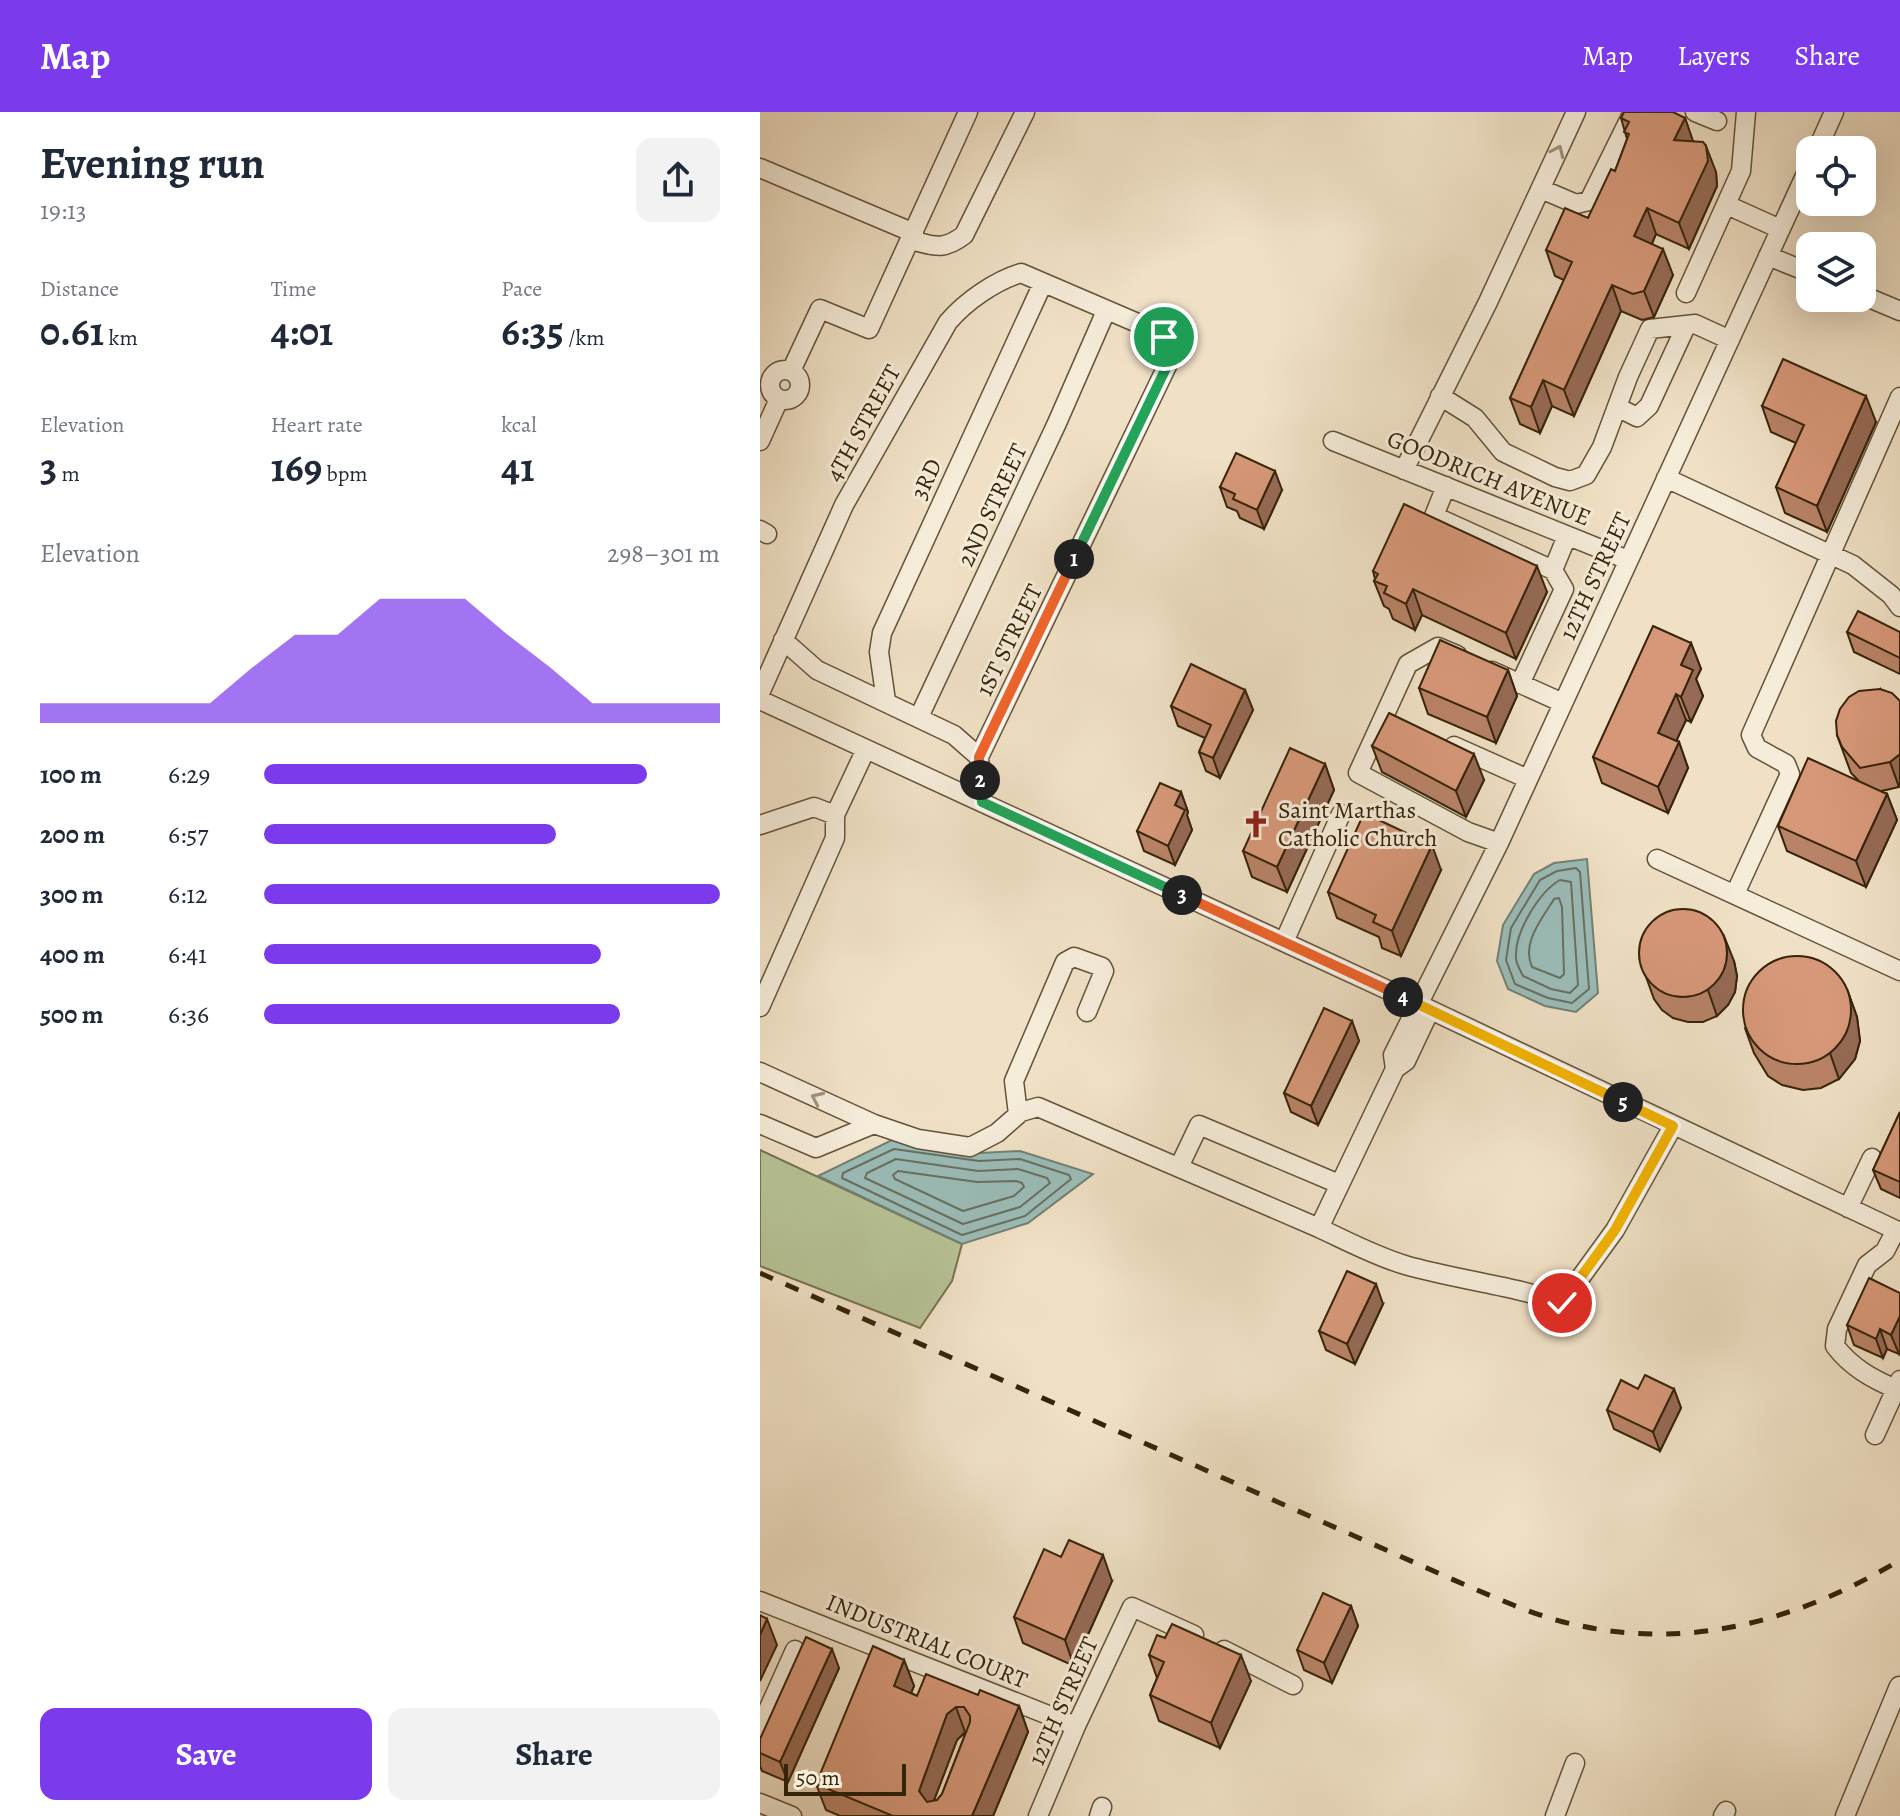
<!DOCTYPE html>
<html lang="en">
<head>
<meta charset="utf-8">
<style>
	:root { --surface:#fff; --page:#f2f2f3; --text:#1f2937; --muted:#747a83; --accent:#7c3aed }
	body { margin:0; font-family:Alegreya,serif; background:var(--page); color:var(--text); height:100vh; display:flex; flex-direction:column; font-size:30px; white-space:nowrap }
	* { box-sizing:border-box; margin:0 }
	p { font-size:26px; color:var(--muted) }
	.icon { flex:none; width:44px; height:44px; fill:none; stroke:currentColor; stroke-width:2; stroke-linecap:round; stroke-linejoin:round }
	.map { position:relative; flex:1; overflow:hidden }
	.drawer { display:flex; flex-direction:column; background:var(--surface); width:760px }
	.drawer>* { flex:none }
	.tools { position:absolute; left:1036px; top:24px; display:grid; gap:16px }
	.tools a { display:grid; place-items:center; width:80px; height:80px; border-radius:16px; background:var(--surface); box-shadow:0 8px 32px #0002; font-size:40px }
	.scale { position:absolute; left:24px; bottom:20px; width:122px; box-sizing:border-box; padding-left:8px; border:4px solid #362409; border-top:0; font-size:22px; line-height:28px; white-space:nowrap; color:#362409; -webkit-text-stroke:6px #f5ecda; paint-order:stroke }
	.pin { position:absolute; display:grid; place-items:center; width:68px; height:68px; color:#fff; margin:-34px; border:4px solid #fff; border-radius:50%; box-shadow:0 2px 8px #0007 }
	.km { position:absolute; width:40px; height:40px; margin:-20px; border-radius:50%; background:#222; color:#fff; font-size:22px; line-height:40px; text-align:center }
	.round { display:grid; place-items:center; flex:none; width:84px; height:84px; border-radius:16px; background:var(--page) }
	.headline { display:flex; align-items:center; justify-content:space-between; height:136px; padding:0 40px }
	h1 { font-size:44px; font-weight:600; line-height:60px }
	.metrics { display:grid; grid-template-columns:repeat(3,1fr); gap:12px; height:136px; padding:8px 40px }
	.metrics div { display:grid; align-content:center }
	.metrics b { font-size:40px; font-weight:600 }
	.metrics small { font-size:22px; font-weight:400 }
	.metrics p { font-size:22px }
	.chart { height:224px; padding:16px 40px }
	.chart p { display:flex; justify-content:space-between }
	.chart svg { width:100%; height:144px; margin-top:8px; fill:var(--accent); opacity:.7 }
	.cta { display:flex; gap:16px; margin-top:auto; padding:16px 40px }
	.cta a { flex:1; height:92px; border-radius:16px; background:var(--accent); color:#fff; font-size:32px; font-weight:600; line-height:92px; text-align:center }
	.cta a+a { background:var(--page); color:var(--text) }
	ul { padding:0 40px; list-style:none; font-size:26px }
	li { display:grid; grid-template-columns:128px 96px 1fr; align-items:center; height:60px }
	li i { height:20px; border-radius:10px; background:var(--accent) }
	header { display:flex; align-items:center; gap:48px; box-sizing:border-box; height:112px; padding:0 40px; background:var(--accent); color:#fff }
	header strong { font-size:38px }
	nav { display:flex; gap:44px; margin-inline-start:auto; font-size:28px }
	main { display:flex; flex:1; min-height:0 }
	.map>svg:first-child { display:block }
</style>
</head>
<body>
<header>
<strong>Map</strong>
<nav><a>Map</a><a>Layers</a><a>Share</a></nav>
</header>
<main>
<section class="drawer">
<div class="headline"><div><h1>Evening run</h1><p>19:13</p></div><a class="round"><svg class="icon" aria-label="share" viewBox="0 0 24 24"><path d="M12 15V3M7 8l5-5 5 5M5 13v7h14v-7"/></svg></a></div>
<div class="metrics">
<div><p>Distance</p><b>0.61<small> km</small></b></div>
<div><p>Time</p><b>4:01</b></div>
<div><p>Pace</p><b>6:35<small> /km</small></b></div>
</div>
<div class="metrics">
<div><p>Elevation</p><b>3<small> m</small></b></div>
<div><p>Heart rate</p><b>169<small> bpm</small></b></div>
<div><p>kcal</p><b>41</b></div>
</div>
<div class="chart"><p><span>Elevation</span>298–301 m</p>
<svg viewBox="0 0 160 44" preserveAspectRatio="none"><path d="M0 44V38L10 38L20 38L30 38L40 38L50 27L60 17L70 17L80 6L90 6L100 6L110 17L120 27L130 38L140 38L150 38L160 38V44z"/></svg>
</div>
<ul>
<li><b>100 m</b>6:29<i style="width:84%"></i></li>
<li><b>200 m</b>6:57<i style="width:64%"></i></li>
<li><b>300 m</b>6:12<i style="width:100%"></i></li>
<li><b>400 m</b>6:41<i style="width:74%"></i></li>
<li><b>500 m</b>6:36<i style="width:78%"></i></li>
</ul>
<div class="cta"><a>Save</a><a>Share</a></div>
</section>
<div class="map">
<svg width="1140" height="1704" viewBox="0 0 1140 1704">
	<rect width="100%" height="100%" fill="#f0e1c6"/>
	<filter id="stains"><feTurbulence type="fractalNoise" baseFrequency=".0025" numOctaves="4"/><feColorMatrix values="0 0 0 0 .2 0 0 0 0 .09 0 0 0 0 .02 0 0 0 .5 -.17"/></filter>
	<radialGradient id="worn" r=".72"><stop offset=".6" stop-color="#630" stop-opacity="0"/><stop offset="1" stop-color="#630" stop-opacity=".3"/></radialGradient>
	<path fill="#b7c397" stroke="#767450" stroke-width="2" d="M0,1038L202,1132L192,1169L160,1216L0,1154Z"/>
	<path fill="#9bbdb9" stroke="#738073" stroke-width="2" d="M827,747L838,881L816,900L785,894L748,877L737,849L743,813L774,762L794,751Z
		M132,1028L220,1041L260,1039L333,1062L268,1111L202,1132L58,1064Z"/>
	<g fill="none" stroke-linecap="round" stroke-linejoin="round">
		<path stroke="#687061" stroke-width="2" d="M816,756L820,760L829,877L812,891L788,886L755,872L746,848L751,816L780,768L797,759Z
			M800,768L811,770L818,873L810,881L791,877L763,864C761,859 756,852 756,846C754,821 779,780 800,768Z
			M799,786L802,795L804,862L800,866L772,855C761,831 782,807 794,787Z
			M134,1037L219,1049L260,1047L309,1063L311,1067L265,1104L202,1123L82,1066L83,1061Z
			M136,1047L218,1059L258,1057L287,1066L290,1071L260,1095L203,1112L105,1066L107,1061Z
			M138,1059L217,1070L256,1069L262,1071L264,1075L254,1084L203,1099L135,1067L133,1063Z"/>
		<defs>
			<path id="minor" d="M935,0L957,9
				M1057,38L1074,0
				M0,56L154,121
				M781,77L816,92L829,89L873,0
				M967,93L1020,117
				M151,128C174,134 183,139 204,123L265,0
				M1008,144L1050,161
				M926,181L981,59L986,0
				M1102,183L1140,199
				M10 273a15 15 0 1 1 30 0a15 15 0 1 1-30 0Z
				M31,259L60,197L109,217L208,0
				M680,284L715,306L743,340L795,365L810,369L826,363L842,335L868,265L890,217L935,212L970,228
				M857,295L877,305L889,294L926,214
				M0,329L19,287
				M573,329L868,448
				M644,358L728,190L816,0
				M906,366L1093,453L1131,483L1140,495
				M686,374L674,404L793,458L804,477L760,572
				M0,418L7,422
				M793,458L807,424
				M23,528L57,558L194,623L219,645
				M697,543L678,535L648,552L598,661L708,720L739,731
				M732,559L803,591
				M0,581L84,393L188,210C206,189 235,169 261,161L396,219C409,229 409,239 407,254L219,645L222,690
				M0,588L658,892L1140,1120
				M126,589L119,540L122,521L283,171
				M159,605L297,311L346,199
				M694,634L768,667
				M0,713L54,695L75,703
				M897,747L1140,859
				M975,782L1030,662L1026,652L997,636L991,623L1140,285
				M524,830L581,702
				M0,895L75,726V703L106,637
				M670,898L646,949L635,957L633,943L739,731L1050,53
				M0,960L114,1012L158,1027L210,1035L237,1021L261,1000L278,995L559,1116L635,957
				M258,1002L254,969L305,850L314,845L342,855L344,859L327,900
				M0,1012L56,1036L114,1012
				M419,1055L439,1013L579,1072
				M1088,1096L1112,1046
				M559,1116C587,1129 615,1144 645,1153C697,1168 751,1173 802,1191L855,1118L913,1014
				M1136,1118L1125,1139L1107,1153L1077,1217L1075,1234C1091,1255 1112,1267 1136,1277
				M1115,1323L1140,1268
				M0,1489L316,1614
				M464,1538L533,1573
				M0,1616L35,1538
				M0,1691L32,1704
				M278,1704L316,1614L372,1495L434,1523
				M339,1704L342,1695
				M795,1704L815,1651
				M963,1704L966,1699
				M1085,1704L1139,1574"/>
		</defs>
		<use href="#minor" stroke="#645338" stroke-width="21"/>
		<use href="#minor" stroke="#f5ecda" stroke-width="18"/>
		<path stroke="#362409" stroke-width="5" stroke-dasharray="14 14" stroke-linecap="butt" d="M0,1161L712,1476C746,1490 781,1506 817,1513C931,1539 1042,1507 1140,1448"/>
	</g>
	<path fill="#b98368" stroke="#362409" stroke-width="2" fill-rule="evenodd" d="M861,6H925L933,30L956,60L957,74L929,137L896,122L892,132L913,163L894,205L882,208L861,199L814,304L792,294L780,321L760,312L750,286L804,168L795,164L786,138L828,106L855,59L867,27Z
		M1002,294L1116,310L1067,420L1025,401L1016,375L1036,331L1011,320Z
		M460,375L522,378L504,417L480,406L477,399L467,395Z
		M613,459L787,480L756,547L662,503L655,518L633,507L629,497L624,494L614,469L615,467Z
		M1087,520H1140V562L1094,540Z
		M931,531L941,557L936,567L943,584L931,610L926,608L916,629L919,630L928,656L908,701L842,671L833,645Z
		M748,558L757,584L736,631L668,602L659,576Z
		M1120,577L1139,675L1122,679L1127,682L1137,708L1106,775L1027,739L1018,714L1098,668L1091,661L1077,623Z
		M485,578L493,598L460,666L446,659L439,640L445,626L418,614L411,594Z
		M612,634L724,668L706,705L622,660Z
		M565,652L574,678L527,780L492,765L483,739Z
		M421,680L428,700L427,703L432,718L415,753L384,739L377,719Z
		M681,758L641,844L622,836L619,825L577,806L568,780Z
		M880,848L974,849L977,864L975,880L968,893L957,904L943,910H928L913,906L902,898L894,887Z
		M1088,880L1097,905L1100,929L1095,947L1079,967L1061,976L1043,978L1022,973L1008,964L994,941L985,916Z
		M592,909L599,929L558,1013L531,1000L524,981Z
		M1140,1000V1086L1121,1077L1113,1058Z
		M1140,1181L1139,1242L1127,1237L1123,1246L1094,1233L1087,1213Z
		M623,1192L595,1252L566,1238L559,1219Z
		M878,1277H914L921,1296L900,1339L854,1317L847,1298Z
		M352,1469L314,1554L263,1531L254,1505Z
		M591,1494L598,1514L572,1571L544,1558L537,1538Z
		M405,1526L491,1569L460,1636L399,1609L390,1583L397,1566L389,1543Z
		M144,1548L154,1574L151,1581L157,1584L218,1583L259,1594L268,1620L233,1704H80L66,1698L56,1672ZM206,1620L182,1682L177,1688H174L197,1628Z
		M79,1556L28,1670L2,1659L0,1654V1627Z"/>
	<path fill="#966a55" stroke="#362409" stroke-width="2" d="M925,6L934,32L914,28Z
		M946,34L956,60L957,74L929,137L919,111Z
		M887,96L896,122L884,149L874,124Z
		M903,137L913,163L894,205L884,179Z
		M852,173L861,199L814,304L804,278Z
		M783,268L792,294L780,321L771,295Z
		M1106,284L1116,310L1067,420L1057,394Z
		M515,359L522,378L504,417L497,398Z
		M777,454L787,480L756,547L746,521Z
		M653,477L662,503L655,518L646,492Z
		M931,531L941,557L936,567L943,584L931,610L921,585V553Z
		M748,558L757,584L736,631L727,605Z
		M485,578L493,598L460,666L453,646Z
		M916,582L926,608L908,647L898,621Z
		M919,630L928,656L908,701L898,675Z
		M714,642L724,668L706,705L696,679Z
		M1140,642V675H1139L1130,650Z
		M565,652L574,678L527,780L517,755Z
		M421,680L428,700L427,703L432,718L415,753L408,734L415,693Z
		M1127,682L1137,708L1106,775L1096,749Z
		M672,733L681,758L641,844L632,819Z
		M964,824L974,849L977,864L975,880L968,893L957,904L948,878Z
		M1088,880L1097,905L1100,929L1095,947L1079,967L1070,941Z
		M592,909L599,929L558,1013L551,994Z
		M616,1172L623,1192L595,1252L587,1232Z
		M1140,1204V1239L1139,1242L1131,1223Z
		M1120,1217L1127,1237L1123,1246L1116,1227Z
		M914,1277L921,1296L900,1339L893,1320Z
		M343,1443L352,1469L314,1554L305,1528Z
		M591,1494L598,1514L572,1571L564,1551Z
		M7,1507L17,1533L0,1569V1523Z
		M72,1537L79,1556L28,1670L20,1650Z
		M481,1543L491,1569L460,1636L451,1611Z
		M144,1548L154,1574L143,1600L134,1574Z
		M259,1594L268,1620L233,1704H212Z
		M196,1595L205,1620L197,1628L168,1704L159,1679L187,1602Z"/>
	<path fill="#d79879" stroke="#362409" stroke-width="2" fill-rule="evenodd" d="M864,0H913L925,6L914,28L943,30L946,34L948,49L919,111L887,96L874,124L903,137L884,179L873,182L852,173L804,278L783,268L771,295L750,286L812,150L786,138L805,96L828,106L851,57L855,59L869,22L864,20L869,10L861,6Z
		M1023,247L1106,284L1057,394L1016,375L1044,313L1002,294Z
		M476,341L515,359L497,398L473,387L475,382L460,375Z
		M644,392L777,454L746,521L653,477L646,492L624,481L627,474L614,469L618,462L613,459Z
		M1098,499L1140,520V546L1087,520Z
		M893,514L931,531L921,553L933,558L921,585L916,582L898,621L919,630L898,675L833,645Z
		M680,528L748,558L727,605L659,576Z
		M431,552L485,578L453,646L439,640L451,613L411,594Z
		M1120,577L1132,581L1140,589V642L1130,650L1100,656L1082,635L1077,623L1076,609L1080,597L1089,585L1099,579Z
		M629,601L714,642L696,679L612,634Z
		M530,636L565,652L517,755L483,739Z
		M1048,646L1127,682L1096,749L1018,714Z
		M400,671L421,680L415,693L425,698L408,734L377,719Z
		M604,701L672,733L632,819L613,810L616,803L568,780Z
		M879 841a44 44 0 1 1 88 0a44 44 0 1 1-88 0Z
		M983 898a54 54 0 1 1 108 0a54 54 0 1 1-108 0Z
		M564,896L592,909L551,994L524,981Z
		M1140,1000V1070L1113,1058Z
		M587,1159L616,1172L587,1232L559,1219Z
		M1109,1166L1140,1181V1204L1131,1223L1120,1217L1116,1227L1087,1213Z
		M885,1263L914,1277L893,1320L847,1298L861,1268L878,1277Z
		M309,1428L343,1443L305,1528L254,1505L284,1437L301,1445Z
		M563,1481L591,1494L564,1551L537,1538Z
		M0,1503L7,1507L0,1523Z
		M412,1512L481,1543L451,1611L390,1583L404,1550L389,1543L397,1523L405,1526Z
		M46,1525L72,1537L20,1650L0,1641V1627Z
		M113,1534L144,1548L134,1574L157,1584L166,1562L218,1583L220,1578L259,1594L212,1704H133L56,1672ZM196,1595H204L210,1604V1610L182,1682L177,1688L167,1690L159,1679L187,1602Z"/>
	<defs><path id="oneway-chevron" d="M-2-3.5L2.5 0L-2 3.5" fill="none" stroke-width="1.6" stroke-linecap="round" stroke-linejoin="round" transform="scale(2)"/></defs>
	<g stroke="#9f927c">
		<use href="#oneway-chevron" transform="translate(798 39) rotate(-65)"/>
		<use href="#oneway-chevron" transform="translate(57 986) rotate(-155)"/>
	</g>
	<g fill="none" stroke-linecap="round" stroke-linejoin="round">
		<defs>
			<path id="split-1" d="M314,447L407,254L408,235L404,225"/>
			<path id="split-2" d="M220,668L219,645L314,447"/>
			<path id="split-3" d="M220,668L222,690L422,783"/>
			<path id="split-4" d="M422,783L643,885"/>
			<path id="split-5" d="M643,885L863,990"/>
			<path id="split-6" d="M802,1191L855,1118L913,1014L863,990"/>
		</defs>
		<use href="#split-1" stroke="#fff" stroke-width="16"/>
		<use href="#split-2" stroke="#fff" stroke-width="16"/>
		<use href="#split-3" stroke="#fff" stroke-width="16"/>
		<use href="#split-4" stroke="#fff" stroke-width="16"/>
		<use href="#split-5" stroke="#fff" stroke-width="16"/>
		<use href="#split-6" stroke="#fff" stroke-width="16"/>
		<use href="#split-1" stroke="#22a559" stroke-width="10"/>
		<use href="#split-2" stroke="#f0652b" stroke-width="10"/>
		<use href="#split-3" stroke="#22a559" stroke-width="10"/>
		<use href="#split-4" stroke="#f0652b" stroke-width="10"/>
		<use href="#split-5" stroke="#f5b400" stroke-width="10"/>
		<use href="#split-6" stroke="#f5b400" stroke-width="10"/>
	</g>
	<defs>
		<symbol id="church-bare" viewBox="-9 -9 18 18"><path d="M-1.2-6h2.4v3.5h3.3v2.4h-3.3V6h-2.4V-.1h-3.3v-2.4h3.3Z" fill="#8f2418" stroke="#f5ecda" stroke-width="2.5" paint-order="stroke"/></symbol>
	</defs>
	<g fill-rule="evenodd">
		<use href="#church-bare" x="476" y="692" width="40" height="40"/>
	</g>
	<g text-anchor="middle" stroke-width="6" stroke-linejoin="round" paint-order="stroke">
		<g font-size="24" fill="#362409" stroke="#f5ecda">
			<text transform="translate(103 311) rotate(-61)" y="8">4TH STREET</text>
			<text transform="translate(729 366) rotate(22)" y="8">GOODRICH AVENUE</text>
			<text transform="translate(166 367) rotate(-65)" y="8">3RD</text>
			<text transform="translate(232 393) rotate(-65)" y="8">2ND STREET</text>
			<text transform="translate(835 464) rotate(-65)" y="8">12TH STREET</text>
			<text transform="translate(249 528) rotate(-64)" y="8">1ST STREET</text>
			<text transform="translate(167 1529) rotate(22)" y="8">INDUSTRIAL COURT</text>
			<text transform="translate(303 1589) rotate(-66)" y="8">12TH STREET</text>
		</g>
		<g font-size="24" fill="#362409" stroke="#f5ecda" text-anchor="start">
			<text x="518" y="706">Saint Marthas<tspan x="518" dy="28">Catholic Church</tspan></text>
		</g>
	</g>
	<rect width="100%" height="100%" filter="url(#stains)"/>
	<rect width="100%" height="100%" fill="url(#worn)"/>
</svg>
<div class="tools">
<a><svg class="icon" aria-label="locate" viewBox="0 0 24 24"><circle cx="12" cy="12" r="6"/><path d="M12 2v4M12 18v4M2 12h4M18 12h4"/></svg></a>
<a><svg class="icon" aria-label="layers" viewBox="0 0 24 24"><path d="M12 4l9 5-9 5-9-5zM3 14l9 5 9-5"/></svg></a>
</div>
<div class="scale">50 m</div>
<div class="pin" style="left:404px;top:225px;background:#1e9e55"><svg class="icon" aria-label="arrive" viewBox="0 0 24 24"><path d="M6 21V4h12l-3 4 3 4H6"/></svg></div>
<div class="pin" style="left:802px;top:1191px;background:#d93025"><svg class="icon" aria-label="check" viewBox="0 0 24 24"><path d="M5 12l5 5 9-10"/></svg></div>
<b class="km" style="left:314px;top:447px">1</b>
<b class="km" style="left:220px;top:668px">2</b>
<b class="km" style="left:422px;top:783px">3</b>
<b class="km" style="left:643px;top:885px">4</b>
<b class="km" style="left:863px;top:990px">5</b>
</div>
</main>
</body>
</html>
